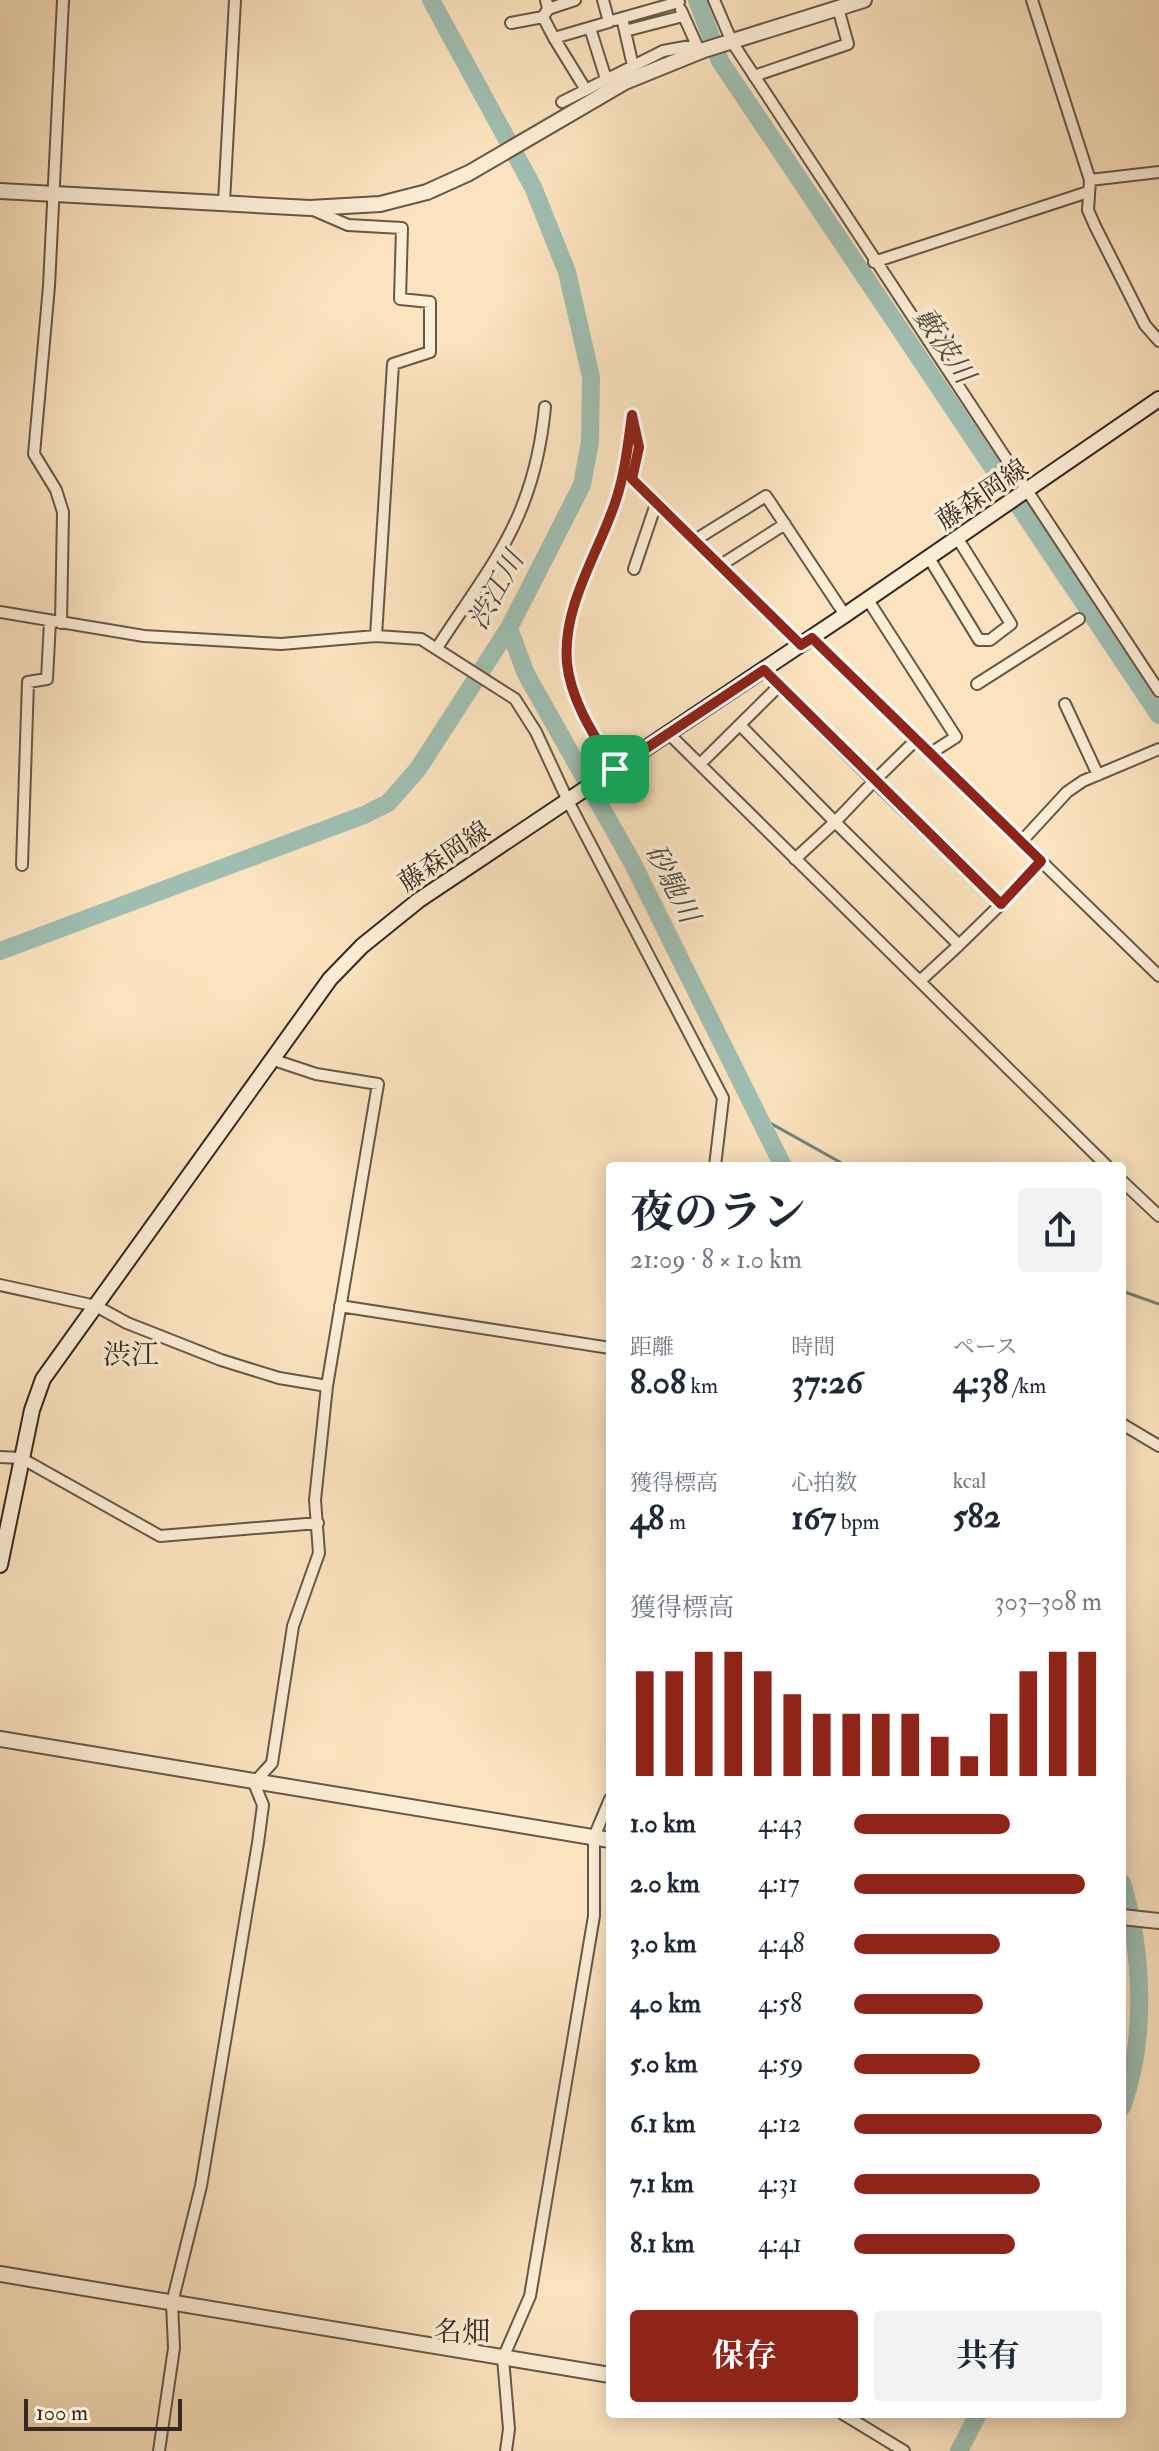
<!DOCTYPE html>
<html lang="ja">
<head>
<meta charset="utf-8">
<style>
	:root { --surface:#fff; --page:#f2f2f3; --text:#1f2937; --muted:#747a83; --accent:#8f2418 }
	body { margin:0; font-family:"IM FELL Double Pica","Noto Serif JP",serif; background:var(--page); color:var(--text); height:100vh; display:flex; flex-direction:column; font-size:30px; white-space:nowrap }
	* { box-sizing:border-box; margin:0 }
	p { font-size:26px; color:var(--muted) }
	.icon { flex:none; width:44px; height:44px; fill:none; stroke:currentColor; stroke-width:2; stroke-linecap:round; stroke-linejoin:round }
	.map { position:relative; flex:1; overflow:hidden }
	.drawer { position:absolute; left:606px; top:1162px; width:520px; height:1256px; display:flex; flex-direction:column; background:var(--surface); border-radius:8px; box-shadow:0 4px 20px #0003 }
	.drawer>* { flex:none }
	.scale { position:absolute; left:24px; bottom:20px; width:158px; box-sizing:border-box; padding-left:8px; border:4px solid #362822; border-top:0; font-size:22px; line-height:28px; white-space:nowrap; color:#362822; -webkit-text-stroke:6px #fcedd5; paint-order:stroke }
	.pin { position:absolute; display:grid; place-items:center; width:68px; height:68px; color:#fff; margin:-34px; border-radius:16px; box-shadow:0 4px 12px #0006 }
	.round { display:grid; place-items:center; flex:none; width:84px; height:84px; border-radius:8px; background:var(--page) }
	.head { display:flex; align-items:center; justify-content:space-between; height:136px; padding:0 24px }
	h1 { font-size:44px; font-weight:700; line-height:60px }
	.figures { display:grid; grid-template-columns:repeat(3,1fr); gap:12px; height:136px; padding:8px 24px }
	.figures div { display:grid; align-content:center }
	.figures b { font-size:34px; font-weight:700 }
	.figures small { font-size:22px; font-weight:400 }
	.figures p { font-size:22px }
	.chart { height:224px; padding:16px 24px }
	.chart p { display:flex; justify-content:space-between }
	.chart svg { width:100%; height:144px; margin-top:8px; stroke:var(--accent); stroke-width:6 }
	.button { display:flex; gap:16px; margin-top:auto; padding:16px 24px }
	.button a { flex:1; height:92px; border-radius:8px; background:var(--accent); color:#fff; font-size:32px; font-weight:700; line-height:92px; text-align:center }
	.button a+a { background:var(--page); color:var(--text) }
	ul { padding:0 24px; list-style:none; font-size:26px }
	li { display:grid; grid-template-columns:128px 96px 1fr; align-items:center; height:60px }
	li i { height:20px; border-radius:10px; background:var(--accent) }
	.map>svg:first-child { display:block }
</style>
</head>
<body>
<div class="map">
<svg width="1159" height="2451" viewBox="0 0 1159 2451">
	<rect width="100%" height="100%" fill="#fbe3bf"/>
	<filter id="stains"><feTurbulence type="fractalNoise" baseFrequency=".0025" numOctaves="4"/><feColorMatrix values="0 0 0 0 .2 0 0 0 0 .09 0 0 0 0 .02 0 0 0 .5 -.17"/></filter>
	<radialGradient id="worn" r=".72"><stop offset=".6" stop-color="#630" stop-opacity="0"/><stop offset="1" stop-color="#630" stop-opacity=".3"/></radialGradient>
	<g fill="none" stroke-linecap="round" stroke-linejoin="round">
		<path stroke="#758278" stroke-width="3" d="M761,1118L847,1166
			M1122,1291L1159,1304"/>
		<path stroke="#9fbeb1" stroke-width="18" d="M697,0L720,61L1159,715
			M509,628L526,674L632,862L783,1166
			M0,951L364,815L388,803L418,769L509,628L582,485L590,442L591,377L567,272L533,187L431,0
			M1122,1883C1143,1951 1147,2039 1122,2107
			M959,2451L978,2414"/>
		<defs>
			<path id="minor" d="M714,0L732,42L1159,691
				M1032,0L1090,180L1088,210L1095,226L1145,325L1159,341
				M548,9L575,0
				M681,10L699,50
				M543,17L554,38L609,22L603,0
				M622,18L625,31L683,16
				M615,20L679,2
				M511,23L543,17L548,9L546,0
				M590,28L606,79
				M625,31L633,66
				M554,38L586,90
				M754,76L848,44L838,8
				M562,102L663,51L696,45
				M1090,180L1159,172
				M224,202L235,0
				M311,209L348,225L402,228L400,299L430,302V352L393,364L376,636
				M874,262L1088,192
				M634,423L639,447L632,479L801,645
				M695,540L766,496L845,615
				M929,558L979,640H990L1011,624L958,539
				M721,565L785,524
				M634,569L656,504
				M868,600L956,737L931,753
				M0,612L144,636L281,644L376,636L421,639L515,699L536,732L568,801L723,1098L715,1166
				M61,623L63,512L56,490L34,454L49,286L63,0
				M812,638L1159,976
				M437,648C466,602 504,555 523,504C535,473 542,439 545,407
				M764,670L874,781L917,739
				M977,684L1079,619
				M1065,704L1098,775
				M740,725L835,822L874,781L1001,904L1041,861
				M668,733L1107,1166
				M700,764L779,686
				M615,769C595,737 571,702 567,663C562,605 599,553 616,500C625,473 628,443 632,415
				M1021,842L1067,792L1083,781L1159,749
				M795,859L835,822L959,945L1001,904
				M22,865L28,682L47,679L50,621
				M920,981L959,945
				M1122,1181L1159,1216
				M0,1285L96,1306L127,1323L221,1360L279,1378L327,1386
				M340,1306L610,1348
				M1122,1424L1159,1446
				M0,1457L21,1458L160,1536L318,1523
				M843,2414L904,2451
				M159,2451L174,2348L172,2303L201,2186L258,1843L263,1805L254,1783L272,1763L293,1626L319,1553L315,1500L327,1386L378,1084L316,1074L274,1060
				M506,2451L509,2429L503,2358L530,2296L594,1916V1837L610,1799"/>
			<path id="tertiary" d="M0,191L310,208L380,204L427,192L469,173L625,82L704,50L864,0
				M0,1739L610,1840
				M1122,1917L1159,1921
				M0,2274L610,2375"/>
			<path id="secondary" d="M0,1565L32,1410L43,1379L330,979L362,946L419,900L845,615L1159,399"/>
		</defs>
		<use href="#minor" stroke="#675749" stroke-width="14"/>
		<use href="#tertiary" stroke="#675749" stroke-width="18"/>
		<use href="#secondary" stroke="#362822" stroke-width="18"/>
		<use href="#minor" stroke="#fcedd5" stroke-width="10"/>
		<use href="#tertiary" stroke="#fcedd5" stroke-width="14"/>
		<use href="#secondary" stroke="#fcedd5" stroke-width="14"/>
	</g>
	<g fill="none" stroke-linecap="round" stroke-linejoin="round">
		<defs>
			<path id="route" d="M632,415L639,447L632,479L801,645L812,638L1041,861L1001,904L764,670L615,769C595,737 571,702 567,663C562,605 599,553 616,500C625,473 628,444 632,415Z"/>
		</defs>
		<use href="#route" stroke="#fff" stroke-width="16"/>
		<use href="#route" stroke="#8f2418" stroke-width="10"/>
	</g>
	<g text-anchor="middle" stroke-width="7" stroke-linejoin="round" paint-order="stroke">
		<g font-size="26" fill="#362822" stroke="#fcedd5">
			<text transform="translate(982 494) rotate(-34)" y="9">藤森岡線</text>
			<text transform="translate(444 856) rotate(-34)" y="9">藤森岡線</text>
		</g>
		<g font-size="28" font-style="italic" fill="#504e46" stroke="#fcedd5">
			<text transform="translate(945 345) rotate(56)" y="10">藪波川</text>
			<text transform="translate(495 590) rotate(-61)" y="10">渋江川</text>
			<text transform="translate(673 883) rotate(63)" y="10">砂馳川</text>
		</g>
		<g font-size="28" fill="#362822" stroke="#fcedd5">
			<text x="131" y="1364">渋江</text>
			<text x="462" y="2341">名畑</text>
		</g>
	</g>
	<rect width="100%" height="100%" filter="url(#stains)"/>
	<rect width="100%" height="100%" fill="url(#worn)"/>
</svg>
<div class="scale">100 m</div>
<div class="pin" style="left:615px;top:769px;background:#1e9e55"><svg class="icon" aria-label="arrive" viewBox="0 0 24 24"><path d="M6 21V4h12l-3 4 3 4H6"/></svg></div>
<section class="drawer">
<div class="head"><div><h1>夜のラン</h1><p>21:09 · 8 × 1.0 km</p></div><a class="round"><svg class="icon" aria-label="share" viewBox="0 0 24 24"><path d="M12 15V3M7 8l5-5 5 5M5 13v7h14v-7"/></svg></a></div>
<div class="figures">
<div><p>距離</p><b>8.08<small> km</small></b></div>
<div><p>時間</p><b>37:26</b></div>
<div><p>ペース</p><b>4:38<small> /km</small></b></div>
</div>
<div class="figures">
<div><p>獲得標高</p><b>48<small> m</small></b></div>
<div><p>心拍数</p><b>167<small> bpm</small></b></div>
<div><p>kcal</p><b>582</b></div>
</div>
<div class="chart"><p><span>獲得標高</span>303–308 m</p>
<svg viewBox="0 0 160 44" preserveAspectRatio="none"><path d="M5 44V12M15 44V12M25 44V6M35 44V6M45 44V12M55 44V19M65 44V25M75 44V25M85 44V25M95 44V25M105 44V32M115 44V38M125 44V25M135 44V12M145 44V6M155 44V6"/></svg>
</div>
<ul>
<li><b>1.0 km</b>4:43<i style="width:63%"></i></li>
<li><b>2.0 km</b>4:17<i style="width:93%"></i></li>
<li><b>3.0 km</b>4:48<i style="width:59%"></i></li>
<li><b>4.0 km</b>4:58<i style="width:52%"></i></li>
<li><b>5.0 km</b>4:59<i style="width:51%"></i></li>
<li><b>6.1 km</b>4:12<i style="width:100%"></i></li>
<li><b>7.1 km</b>4:31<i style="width:75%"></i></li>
<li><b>8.1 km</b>4:41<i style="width:65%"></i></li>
</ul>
<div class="button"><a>保存</a><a>共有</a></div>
</section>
</div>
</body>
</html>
